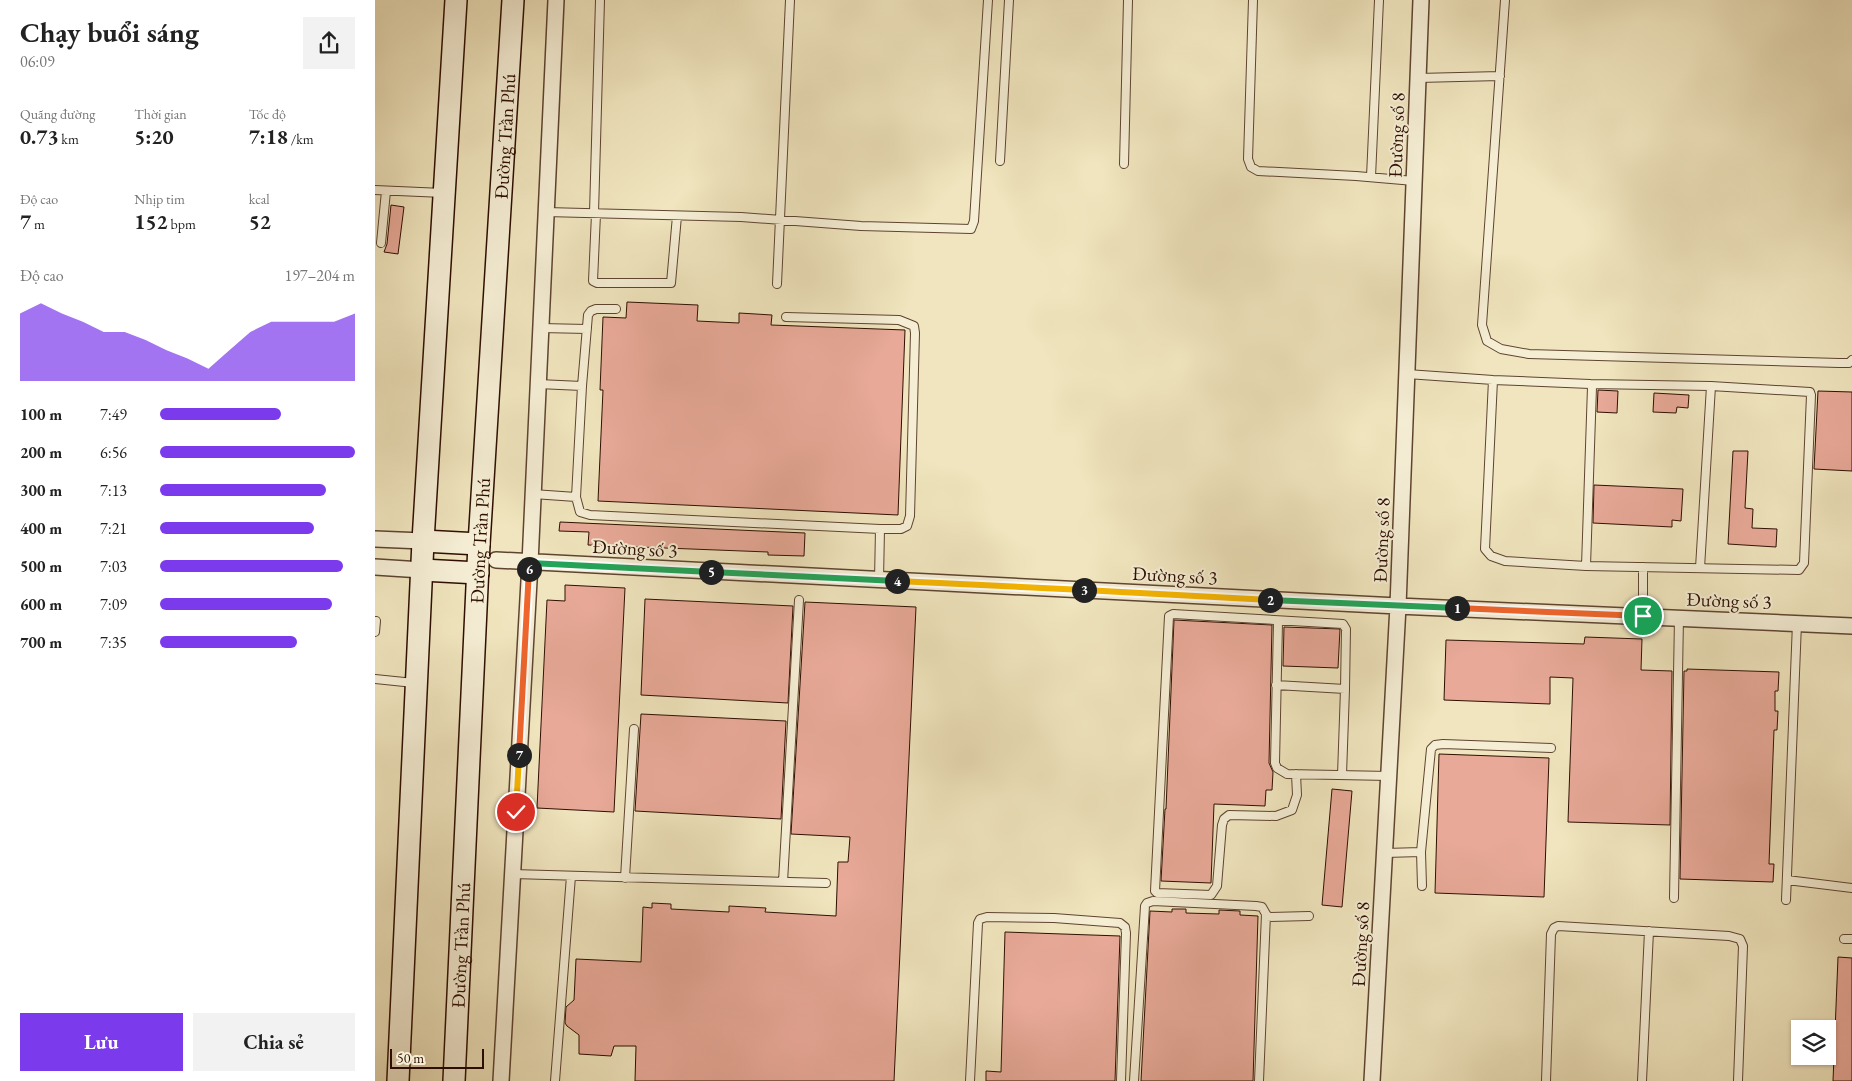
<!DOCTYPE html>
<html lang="vi">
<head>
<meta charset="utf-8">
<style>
	:root { --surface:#fff; --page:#f2f2f2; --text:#222; --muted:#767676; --accent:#7c3aed }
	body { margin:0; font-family:"EB Garamond",serif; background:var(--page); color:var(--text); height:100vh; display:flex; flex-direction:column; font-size:19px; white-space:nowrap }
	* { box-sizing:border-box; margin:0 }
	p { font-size:16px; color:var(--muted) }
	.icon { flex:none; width:28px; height:28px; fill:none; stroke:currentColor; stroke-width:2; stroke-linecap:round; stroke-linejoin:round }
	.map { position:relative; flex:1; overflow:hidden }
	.side { display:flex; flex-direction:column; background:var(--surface); width:375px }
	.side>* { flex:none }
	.controls { position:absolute; left:1416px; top:1020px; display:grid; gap:10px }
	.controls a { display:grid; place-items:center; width:45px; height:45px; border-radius:0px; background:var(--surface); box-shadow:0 1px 4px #0004; font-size:25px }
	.scale { position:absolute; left:15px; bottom:12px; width:94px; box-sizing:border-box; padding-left:5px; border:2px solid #2e0e01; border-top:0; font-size:14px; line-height:18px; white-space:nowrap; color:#2e0e01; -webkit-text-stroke:4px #f5eed5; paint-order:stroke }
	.pin { position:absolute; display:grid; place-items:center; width:42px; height:42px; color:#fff; margin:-21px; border:2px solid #fff; border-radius:50%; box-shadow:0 1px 5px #0007 }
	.km { position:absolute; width:25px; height:25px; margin:-12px; border-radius:50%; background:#222; color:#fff; font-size:14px; line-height:25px; text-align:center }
	.round { display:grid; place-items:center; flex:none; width:52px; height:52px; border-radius:0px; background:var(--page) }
	.overview { display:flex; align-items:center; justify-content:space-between; height:85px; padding:0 20px }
	h1 { font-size:28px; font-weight:700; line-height:38px }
	.figures { display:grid; grid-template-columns:repeat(3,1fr); gap:8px; height:85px; padding:5px 20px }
	.figures div { display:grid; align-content:center }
	.figures b { font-size:21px; font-weight:700 }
	.figures small { font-size:14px; font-weight:400 }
	.figures p { font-size:14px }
	.chart { height:140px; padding:10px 20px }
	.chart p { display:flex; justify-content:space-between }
	.chart svg { width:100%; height:90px; margin-top:5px; fill:var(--accent); opacity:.7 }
	.button { display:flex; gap:10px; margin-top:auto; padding:10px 20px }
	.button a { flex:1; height:58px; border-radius:0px; background:var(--accent); color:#fff; font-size:20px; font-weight:700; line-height:58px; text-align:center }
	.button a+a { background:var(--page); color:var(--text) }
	ul { padding:0 20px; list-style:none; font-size:16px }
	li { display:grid; grid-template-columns:80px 60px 1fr; align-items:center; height:38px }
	li i { height:12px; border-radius:6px; background:var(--accent) }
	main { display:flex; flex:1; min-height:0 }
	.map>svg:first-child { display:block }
</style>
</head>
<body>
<main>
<section class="side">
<div class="overview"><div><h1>Chạy buổi sáng</h1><p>06:09</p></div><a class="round"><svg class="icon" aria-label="share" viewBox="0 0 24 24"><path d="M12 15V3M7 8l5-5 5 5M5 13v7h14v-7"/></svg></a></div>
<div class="figures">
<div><p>Quãng đường</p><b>0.73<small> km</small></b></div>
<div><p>Thời gian</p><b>5:20</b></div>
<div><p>Tốc độ</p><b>7:18<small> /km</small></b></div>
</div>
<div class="figures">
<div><p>Độ cao</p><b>7<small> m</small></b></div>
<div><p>Nhịp tim</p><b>152<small> bpm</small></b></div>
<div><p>kcal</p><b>52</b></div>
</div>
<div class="chart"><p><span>Độ cao</span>197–204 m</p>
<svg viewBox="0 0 160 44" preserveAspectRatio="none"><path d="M0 44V11L10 6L20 11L30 15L40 20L50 20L60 24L70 29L80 33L90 38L100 29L110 20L120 15L130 15L140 15L150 15L160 11V44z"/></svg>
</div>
<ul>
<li><b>100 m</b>7:49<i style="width:62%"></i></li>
<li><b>200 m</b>6:56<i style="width:100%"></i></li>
<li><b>300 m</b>7:13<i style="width:85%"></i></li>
<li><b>400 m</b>7:21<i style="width:79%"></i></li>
<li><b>500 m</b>7:03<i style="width:94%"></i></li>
<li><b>600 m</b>7:09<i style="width:88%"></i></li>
<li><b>700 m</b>7:35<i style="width:70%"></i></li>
</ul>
<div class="button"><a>Lưu</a><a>Chia sẻ</a></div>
</section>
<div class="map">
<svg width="1477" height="1081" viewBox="0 0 1477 1081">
	<rect width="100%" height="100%" fill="#f0e5be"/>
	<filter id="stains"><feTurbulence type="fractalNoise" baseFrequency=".004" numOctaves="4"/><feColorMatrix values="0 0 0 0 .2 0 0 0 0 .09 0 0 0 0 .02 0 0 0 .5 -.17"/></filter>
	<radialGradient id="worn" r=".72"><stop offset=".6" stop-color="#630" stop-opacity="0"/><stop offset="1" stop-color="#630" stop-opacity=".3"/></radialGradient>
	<path fill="#e8a998" stroke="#2e0e01" d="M16,205L29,207L23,254L9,252L12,244Z
		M252,302L323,305L322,321L364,323V313L397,315L396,325L530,330L523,515L223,501L228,390H225L228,317L251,318Z
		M1223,390L1243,391L1242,413L1222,412Z
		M1443,391L1477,392V471L1439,469Z
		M1279,393L1314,395L1313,408L1302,407L1301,413L1278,412Z
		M1358,451H1373L1370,508L1378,509L1377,528L1402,529L1401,547L1353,544Z
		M1219,485L1308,489L1306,521L1297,520V527L1218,523Z
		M185,522L430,533L429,556L393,555V552L213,545L214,532L184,531Z
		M190,585L250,588L239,812L162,808L172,600L190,601Z
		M270,599L418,606L413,703L266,695Z
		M430,602L541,607L519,1081H260L261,1046H239L236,1056L204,1054V1035L192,1026L190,1023L191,1007L199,1000L201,959L266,962L268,907L277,908V903L296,904V909L354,912V906L391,908L390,912L461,916L463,862H473L475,837L416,834Z
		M799,620L897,625L894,763L898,772L897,790H891L890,806L839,804L836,883L786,881L790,809H791Z
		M909,627L965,629L963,668L908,666Z
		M1210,637L1267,639L1266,670L1297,671L1295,825L1193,822L1198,678L1175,677V704L1069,700L1071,640L1209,644Z
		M1312,669L1404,672L1403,691H1400V711H1403L1402,730H1399L1394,864H1399L1398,882L1305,879L1309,671H1312Z
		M266,714L411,721L406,819L260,811Z
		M1064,754L1174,758L1169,897L1060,893Z
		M957,789L977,791L967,907L947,905Z
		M797,909H811V913L844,914V910L865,911V915L883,916L878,1081H766L775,911L797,912Z
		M630,932L745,936L740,1081H611V1071L626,1072Z
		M1463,957L1477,958V1081H1458Z"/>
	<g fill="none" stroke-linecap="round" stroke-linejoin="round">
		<defs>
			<path id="service" d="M878,0L873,159L876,167L883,171L981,176L1039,181
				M1130,0L1107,325L1112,341L1126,349L1154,354L1464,363H1474L1477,360
				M1043,78L1125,76
				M625,161L634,0
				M749,164L753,0
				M996,177L1004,0
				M0,190L68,193
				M171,212L366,217L486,226L596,229L599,221L613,0
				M219,213L225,0
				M221,214L218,281L222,283H296L302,216
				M6,243L11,191
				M402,284L415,0
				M241,309H221L216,311L213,315L207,386L201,497L205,512L215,515L505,529H526L532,526L535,516L540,333L539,326L524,320L411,317
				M166,328L212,329
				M1032,374L1118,380L1215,384L1217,387L1211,566
				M1118,380L1110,549L1116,556L1130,561L1211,566L1424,570L1429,563L1436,395L1435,392L1336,386L1325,568
				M163,384L207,386
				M1215,384L1336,386
				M158,494L201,497
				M1268,567V617
				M504,580L505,529
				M903,622L900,763L902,768L912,774L1014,776
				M0,632L1,621
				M0,679L39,683
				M901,685L970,689L967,775
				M921,774L922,795L917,810L901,816L854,815L849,819L847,825L842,886L836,895L782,893L780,891L794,616L798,614L968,624L971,629L970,689
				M1010,853L1046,852
				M138,874L451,883
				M250,878L259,729
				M1412,880L1477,888
				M408,882L424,600
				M1047,886L1046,852L1056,749L1060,745L1068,744L1176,748
				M1299,898L1304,618
				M1411,900L1422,623
				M891,917L934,916
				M1469,939H1477
				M180,1081L196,876
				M595,1081L603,923L605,919L612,917L679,918L745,923L750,927L751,933L746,1081
				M759,1081L770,906L772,903L778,901L881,906L887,907L891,914L884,1081
				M1171,1081L1176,934L1179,928L1183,926L1354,936L1365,939L1368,946L1363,1081
				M1267,1081L1274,931"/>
			<path id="minor" d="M0,539L48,541
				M121,560L1023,606L1477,626
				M0,567L47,570
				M126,1081L155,563L181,0
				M997,1081L1023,606L1046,0"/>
			<g id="secondary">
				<path d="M48,541L104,544"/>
				<path d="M47,570L103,573"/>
				<path d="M23,1081L48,541L81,0"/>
				<path id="s1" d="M79,1081L104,544L138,0"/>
			</g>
		</defs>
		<use href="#service" stroke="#5e4430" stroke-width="10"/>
		<use href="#minor" stroke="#5e4430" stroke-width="18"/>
		<use href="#secondary" stroke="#2e0e01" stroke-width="24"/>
		<use href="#service" stroke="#f5eed5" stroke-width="8"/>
		<use href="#minor" stroke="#f5eed5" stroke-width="15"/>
		<use href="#secondary" stroke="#f5eed5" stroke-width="21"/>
	</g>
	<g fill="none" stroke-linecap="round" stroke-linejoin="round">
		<defs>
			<path id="split-1" d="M1082,608L1268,616"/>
			<path id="split-2" d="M895,600L1082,608"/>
			<path id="split-3" d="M709,590L895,600"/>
			<path id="split-4" d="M522,581L709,590"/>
			<path id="split-5" d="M336,572L522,581"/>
			<path id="split-6" d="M154,569L155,563L336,572"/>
			<path id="split-7" d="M144,755L154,569"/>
			<path id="split-8" d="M141,812L144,755"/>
		</defs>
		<use href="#split-1" stroke="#fff" stroke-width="10"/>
		<use href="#split-2" stroke="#fff" stroke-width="10"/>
		<use href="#split-3" stroke="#fff" stroke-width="10"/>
		<use href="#split-4" stroke="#fff" stroke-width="10"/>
		<use href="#split-5" stroke="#fff" stroke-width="10"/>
		<use href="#split-6" stroke="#fff" stroke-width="10"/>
		<use href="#split-7" stroke="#fff" stroke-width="10"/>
		<use href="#split-8" stroke="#fff" stroke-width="10"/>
		<use href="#split-1" stroke="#f0652b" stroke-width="6"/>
		<use href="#split-2" stroke="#22a559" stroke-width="6"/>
		<use href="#split-3" stroke="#f5b400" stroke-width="6"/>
		<use href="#split-4" stroke="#f5b400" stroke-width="6"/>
		<use href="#split-5" stroke="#22a559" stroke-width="6"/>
		<use href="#split-6" stroke="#22a559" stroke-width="6"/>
		<use href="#split-7" stroke="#f0652b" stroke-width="6"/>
		<use href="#split-8" stroke="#f5b400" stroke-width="6"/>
	</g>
	<g text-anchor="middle" stroke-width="4" stroke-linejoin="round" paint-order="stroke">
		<g font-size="19" fill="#2e0e01" stroke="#f5eed5">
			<text transform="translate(1021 135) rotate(-88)" y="7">Đường số 8</text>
			<text dy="7" stroke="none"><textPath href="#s1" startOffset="946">Đường Trần Phú</textPath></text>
			<text dy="7" stroke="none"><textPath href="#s1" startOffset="541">Đường Trần Phú</textPath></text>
			<text transform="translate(1006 540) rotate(-88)" y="7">Đường số 8</text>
			<text transform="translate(260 548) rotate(3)" y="7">Đường số 3</text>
			<text transform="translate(800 575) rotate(3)" y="7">Đường số 3</text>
			<text transform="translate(1354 600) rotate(2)" y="7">Đường số 3</text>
			<text transform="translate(985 944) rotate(-87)" y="7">Đường số 8</text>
			<text dy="7" stroke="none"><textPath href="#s1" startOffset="136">Đường Trần Phú</textPath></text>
		</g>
	</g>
	<rect width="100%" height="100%" filter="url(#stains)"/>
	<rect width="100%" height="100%" fill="url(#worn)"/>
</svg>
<div class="controls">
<a><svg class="icon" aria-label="layers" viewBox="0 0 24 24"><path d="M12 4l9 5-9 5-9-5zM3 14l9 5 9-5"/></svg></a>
</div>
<div class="scale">50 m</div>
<div class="pin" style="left:1268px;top:616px;background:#1e9e55"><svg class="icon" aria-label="arrive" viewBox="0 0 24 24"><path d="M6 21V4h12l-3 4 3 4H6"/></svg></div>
<div class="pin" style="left:141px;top:812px;background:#d93025"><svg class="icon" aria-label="check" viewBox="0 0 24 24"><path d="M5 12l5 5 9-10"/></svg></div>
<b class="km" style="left:1082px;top:608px">1</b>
<b class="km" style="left:895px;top:600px">2</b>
<b class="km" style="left:709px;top:590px">3</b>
<b class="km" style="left:522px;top:581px">4</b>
<b class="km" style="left:336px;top:572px">5</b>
<b class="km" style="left:154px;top:569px">6</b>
<b class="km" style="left:144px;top:755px">7</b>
</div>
</main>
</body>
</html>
